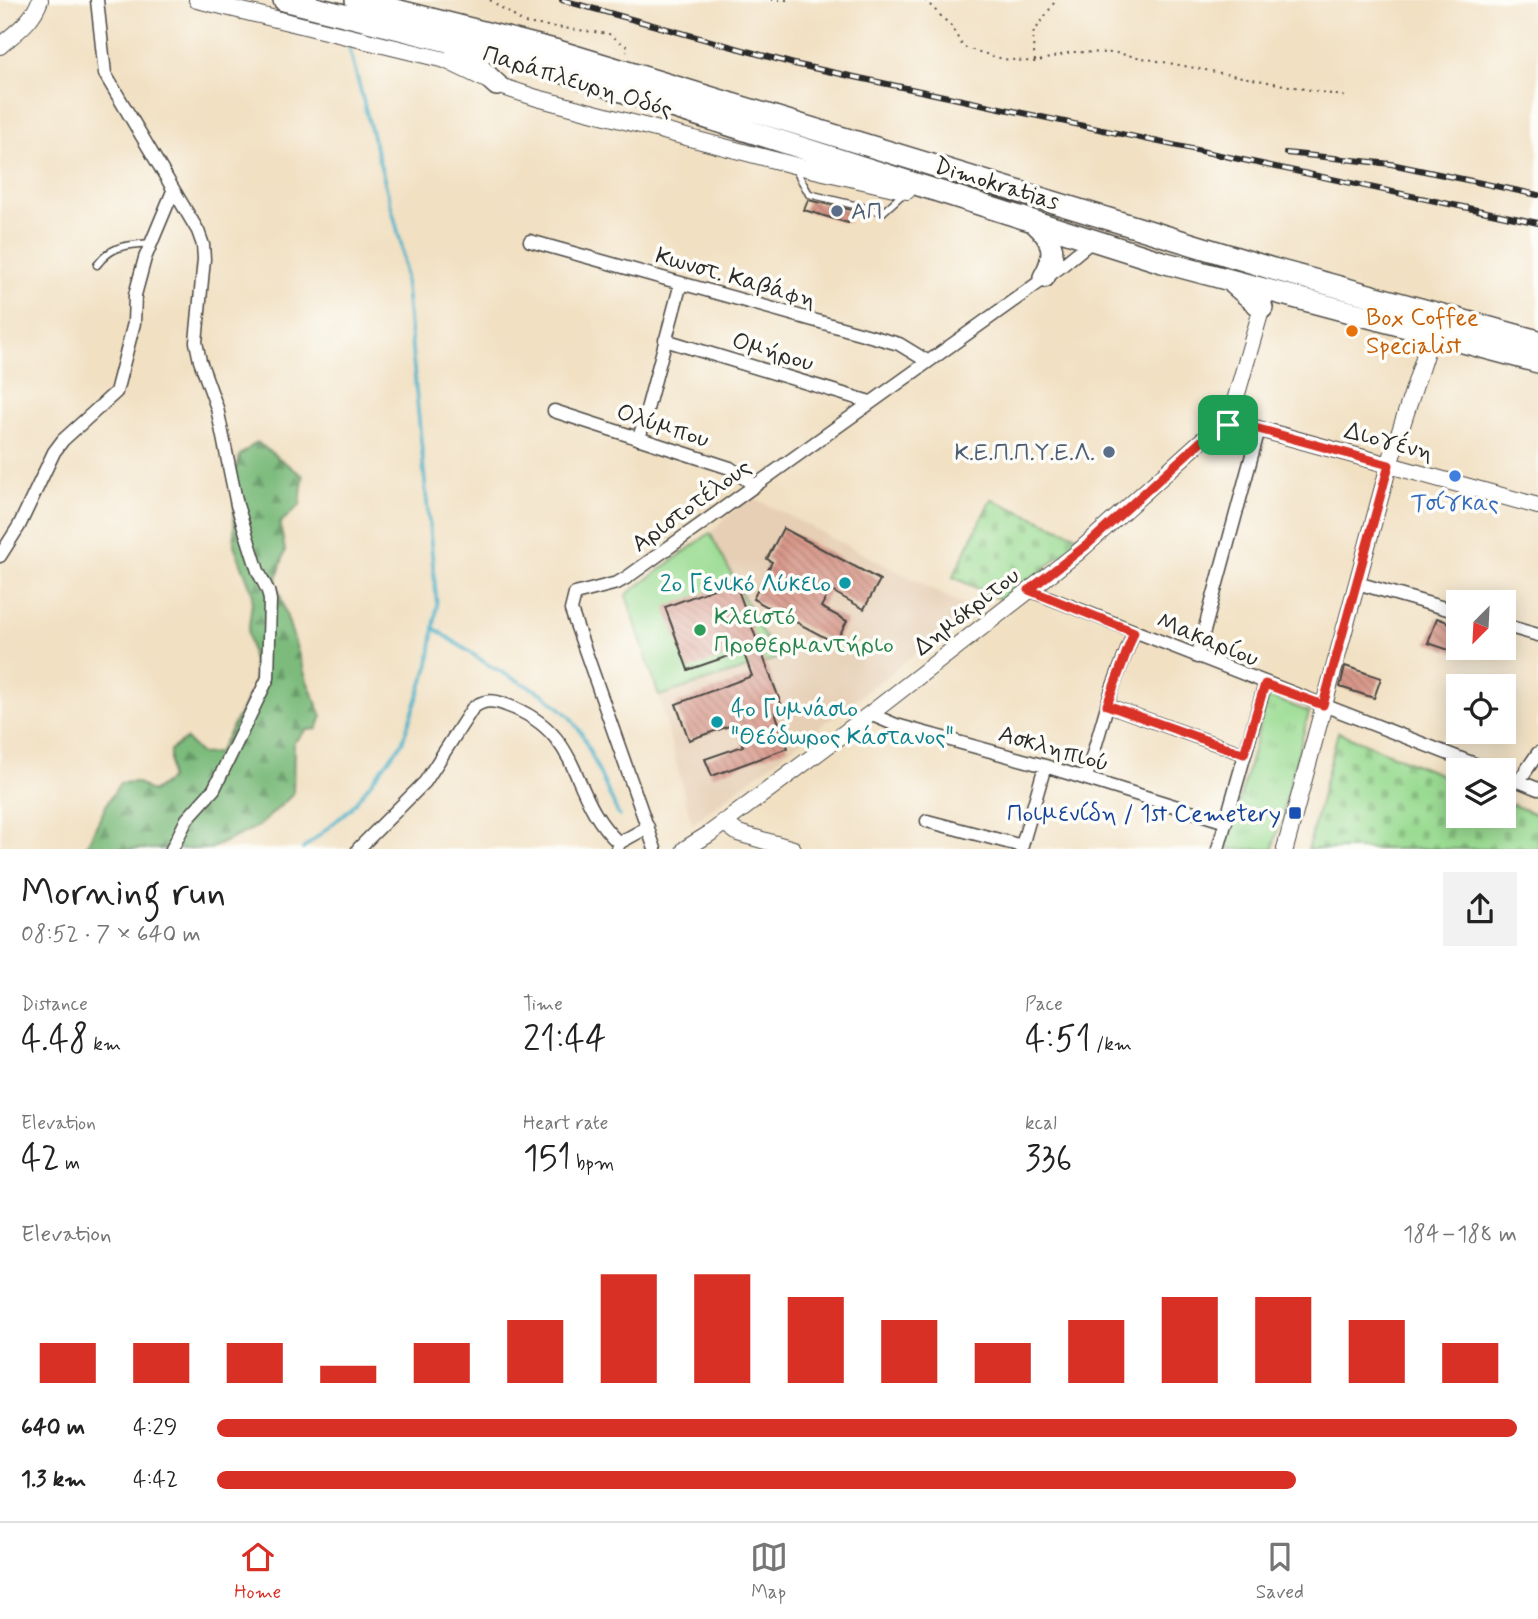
<!DOCTYPE html>
<html lang="en">
<head>
<meta charset="utf-8">
<style>
	:root { --surface:#fff; --page:#f2f2f2; --text:#222; --muted:#767676; --line:#e0e0e0; --accent:#d93025 }
	body { margin:0; font-family:Mynerve,sans-serif; background:var(--page); color:var(--text); height:100vh; display:flex; flex-direction:column; font-size:26px; white-space:nowrap }
	* { box-sizing:border-box; margin:0 }
	p { font-size:23px; color:var(--muted) }
	.icon { flex:none; width:38px; height:38px; fill:none; stroke:currentColor; stroke-width:2; stroke-linecap:round; stroke-linejoin:round }
	.map { position:relative; height:849px; overflow:hidden }
	.drawer { display:flex; flex-direction:column; background:var(--surface); flex:1 }
	.drawer>* { flex:none }
	.needle { width:46px; rotate:204deg }
	.fabs { position:absolute; left:1446px; top:590px; display:grid; gap:14px }
	.fabs a { display:grid; place-items:center; width:70px; height:70px; border-radius:0px; background:var(--surface); box-shadow:0 4px 18px #0003; font-size:35px }
	.pin { position:absolute; display:grid; place-items:center; width:60px; height:60px; color:#fff; margin:-30px; border-radius:14px; box-shadow:0 4px 10px #0006 }
	.round { display:grid; place-items:center; flex:none; width:74px; height:74px; border-radius:0px; background:var(--page) }
	.summary { display:flex; align-items:center; justify-content:space-between; height:119px; padding:0 21px }
	h1 { font-size:38px; font-weight:600; line-height:52px }
	.stats { display:grid; grid-template-columns:repeat(3,1fr); gap:10px; height:119px; padding:7px 21px }
	.stats div { display:grid; align-content:center }
	.stats b { font-size:35px; font-weight:600 }
	.stats small { font-size:19px; font-weight:400 }
	.stats p { font-size:19px }
	.chart { height:196px; padding:14px 21px }
	.chart p { display:flex; justify-content:space-between }
	.chart svg { width:100%; height:126px; margin-top:7px; stroke:var(--accent); stroke-width:6 }
	ul { padding:0 21px; list-style:none; font-size:23px }
	li { display:grid; grid-template-columns:112px 84px 1fr; align-items:center; height:52px }
	li i { height:18px; border-radius:9px; background:var(--accent) }
	.tab-bar { display:flex; justify-content:space-around; align-items:center; height:98px; border-top:2px solid var(--line); background:var(--surface); font-size:19px; color:var(--muted) }
	.tab-bar a { display:grid; justify-items:center; gap:4px }
	.tab-bar .active { color:var(--accent) }
	.map>svg:first-child { display:block }
</style>
</head>
<body>
<div class="map">
<svg width="1538" height="849" viewBox="0 0 1538 849">
	<defs>
		<pattern id="grass-tufts" width="24" height="20" patternUnits="userSpaceOnUse" patternTransform="scale(1.75)"><rect width="24" height="20" fill="#9adb92"/><path d="M3 7l-1-3M5 7V3M7 7l1-3M15 17l-1-3M17 17v-4M19 17l1-3" fill="none" stroke="#85bc7e"/></pattern>
		<pattern id="forest-firs" width="22" height="20" patternUnits="userSpaceOnUse" patternTransform="scale(1.75)"><rect width="22" height="20" fill="#7bbb7c"/><path d="M5 1l3.5 6h-7zM16 11l3.5 6h-7z" fill="#659866"/></pattern>
		<pattern id="cemetery-stones" width="16" height="16" patternUnits="userSpaceOnUse" patternTransform="scale(1.75)"><rect width="16" height="16" fill="#9adb92"/><path d="M2 7V4a2 2 0 0 1 4 0v3zM10 15v-3a2 2 0 0 1 4 0v3z" fill="#85bc7e"/></pattern>
		<pattern id="building-back-hatch" width="6" height="6" patternUnits="userSpaceOnUse" patternTransform="scale(1.75)"><rect width="6" height="6" fill="#d8988a"/><path d="M-1 5l2 2M0 0l6 6M5-1l2 2" fill="none" stroke="#af7c71"/></pattern>
	</defs>
	<rect width="100%" height="100%" fill="#fdfcf7"/>
	<filter id="ink" filterUnits="userSpaceOnUse"><feTurbulence type="fractalNoise" baseFrequency=".0143" numOctaves="2"/><feDisplacementMap in="SourceGraphic" scale="14" xChannelSelector="R" yChannelSelector="G"/><feConvolveMatrix kernelMatrix="1 2 1 2 8 2 1 2 1" color-interpolation-filters="sRGB"/></filter>
	<filter id="wash" filterUnits="userSpaceOnUse"><feTurbulence type="fractalNoise" baseFrequency=".00686" numOctaves="4" result="noise"/><feDisplacementMap in="SourceGraphic" scale="28" xChannelSelector="R" yChannelSelector="G"/><feGaussianBlur stdDeviation="1.57" result="paint"/><feColorMatrix in="noise" values="0 0 0 0 0 0 0 0 0 0 0 0 0 0 0 0 0 1.4 0 .05"/><feComposite in="paint" operator="in"/></filter>
	<g filter="url(#wash)">
		<rect width="100%" height="100%" fill="#f1e0c2"/>
		<path fill="#e6cfb5" d="M750,496L973,610L692,824L659,696L776,659L710,533Z"/>
		<path fill="url(#grass-tufts)" stroke="#62835e" stroke-width="2" d="M1268,696L1309,712L1273,849H1226Z"/>
		<path fill="url(#forest-firs)" stroke="#537354" stroke-width="2" d="M257,442L303,476L300,505L280,523L285,551L276,582L307,681L322,716L317,729L306,730L294,742L293,794L259,826L210,849H85L108,802L120,783L136,782L152,792L170,779V750L186,739L201,754L218,753L253,689L255,673L248,634L253,594L234,545L235,472L240,455Z"/>
		<path fill="url(#cemetery-stones)" stroke="#62835e" stroke-width="2" d="M991,499L1082,538L1004,601L953,577Z
			M1338,732L1458,782V816H1503V801L1538,815V849H1308Z"/>
		<path fill="#9adb92" stroke="#62835e" stroke-width="2" d="M710,533L776,659L659,696L626,595Z"/>
		<g fill="none" stroke-linecap="round" stroke-linejoin="round">
			<path stroke="#48b0c7" stroke-width="3.5" d="M434,628L490,666L545,695L569,716L582,734L619,816
				M303,849L350,809L402,743L429,664L437,605L402,247L348,43"/>
		</g>
		<g id="blocks">
			<path fill="url(#building-back-hatch)" d="M808,200L852,210L848,223L804,210Z
				M783,528L880,580L864,609L830,590L821,607L847,621L835,643L753,599L772,562L767,559Z
				M733,577L783,709L775,712L788,748L712,776L705,759L743,746L735,724L689,740L676,704L752,676L743,651L688,670L665,607L719,587L717,583Z
				M1437,618L1458,626V653L1428,643Z
				M1345,666L1381,678L1374,698L1340,687Z"/>
		</g>
	</g>
	<g filter="url(#ink)">
		<use href="#blocks" fill-opacity="0" stroke="#494642" stroke-width="2"/>
		<g fill="none" stroke-linecap="round" stroke-linejoin="round">
			<defs>
				<path id="lane" d="M794,167L809,194L883,212L904,193
					M97,265C113,244 126,246 150,243"/>
				<path id="street" d="M97,0L105,74L198,231L203,245L204,259L196,342L200,361L217,408L237,505L258,571L268,591L270,600L268,678L214,789L187,819L172,849
					M530,241L899,344L927,361
					M665,340L870,402
					M554,411L730,468L754,485
					M639,439L681,283
					M0,556L19,526L54,452L63,440L116,392L134,323L135,295L145,258L173,191
					M1357,583L1458,612
					M1029,590L1490,770
					M1503,625L1538,635
					M1197,657L1259,429
					M1107,705L1244,754
					M870,714L896,725L1045,766L1226,822
					M1503,775L1538,789
					M1086,778L1112,689L1134,632
					M1519,781L1538,753
					M927,821L1022,846
					M358,849L425,782L472,709C483,699 493,700 506,705C586,733 567,796 619,843
					M617,849L619,843L648,827
					M655,849L571,610L575,594L617,583L626,578L1059,268L1092,241
					M1021,849L1045,766
					M1218,849L1265,684"/>
				<path id="secondary" d="M197,0L445,60L497,85L537,98L793,165L907,191
					M0,46C16,32 33,21 40,0
					M1228,425L1264,300
					M723,822L738,833L793,849
					M685,849L709,834L870,714L1076,554L1200,442C1214,430 1225,423 1244,425L1538,506
					M1285,849L1389,465L1432,333"/>
				<path id="highway" d="M284,0L527,61L1162,262L1538,362
					M356,0L558,51L1273,269L1538,341
					M453,44L497,85
					M1035,223C1054,240 1057,255 1044,277
					M1234,284L1262,308"/>
			</defs>
			<use href="#lane" stroke="#494642" stroke-width="9"/>
			<use href="#street" stroke="#494642" stroke-width="15"/>
			<use href="#secondary" stroke="#494642" stroke-width="18"/>
			<use href="#highway" stroke="#494642" stroke-width="24"/>
			<path stroke="#494642" stroke-width="2" stroke-dasharray="2 5" stroke-linecap="butt" d="M490,0L524,23L609,34L628,47L627,52
				M771,0H788
				M925,0L951,26L963,47L1003,59L1035,62L1072,52L1116,53L1347,97
				M1035,61L1032,35L1056,0"/>
			<use href="#lane" stroke="#fff" stroke-width="6"/>
			<use href="#street" stroke="#fff" stroke-width="12"/>
			<use href="#secondary" stroke="#fff" stroke-width="16"/>
			<use href="#highway" stroke="#fff" stroke-width="21"/>
			<defs>
				<path id="rail" d="M562,0L794,64L1538,223
					M1286,153L1391,164L1538,195"/>
			</defs>
			<use href="#rail" stroke="#2b2b2b" stroke-width="6"/>
			<use href="#rail" stroke="#fdfcf7" stroke-width="3.5" stroke-dasharray="10" stroke-linecap="butt"/>
		</g>
	</g>
	<g fill="none" stroke-linecap="round" stroke-linejoin="round" filter="url(#ink)">
		<defs>
			<path id="route" d="M1228,425H1244L1389,465L1323,705L1265,684L1244,754L1107,705L1134,632L1029,590L1088,544L1210,433Z"/>
		</defs>
		<use href="#route" stroke="#fff" stroke-width="14"/>
		<use href="#route" stroke="#d93025" stroke-width="9"/>
	</g>
	<g fill="#5c6f8a" stroke="#fdfcf7" stroke-width="2.5">
		<circle cx="837" cy="211" r="7"/>
		<circle cx="1109" cy="452" r="7"/>
	</g>
	<circle fill="#e8710a" stroke="#fdfcf7" stroke-width="2.5" cx="1352" cy="331" r="7"/>
	<circle fill="#3f7fe0" stroke="#fdfcf7" stroke-width="2.5" cx="1455" cy="476" r="7"/>
	<g fill="#0f9aa8" stroke="#fdfcf7" stroke-width="2.5">
		<circle cx="845" cy="583" r="7"/>
		<circle cx="717" cy="722" r="7"/>
	</g>
	<circle fill="#2e9e5b" stroke="#fdfcf7" stroke-width="2.5" cx="700" cy="630" r="7"/>
	<rect fill="#1a4fb4" stroke="#fdfcf7" stroke-width="2.5" x="1288" y="806" width="14" height="14" rx="3.5"/>
	<g text-anchor="middle" stroke-width="7" stroke-linejoin="round" paint-order="stroke">
		<g font-size="24" fill="#2b2b2b" stroke="#fdfcf7">
			<text transform="translate(578 81) rotate(17)" y="8">Παράπλευρη Οδός</text>
			<text transform="translate(997 183) rotate(17)" y="8">Dimokratias</text>
			<text transform="translate(736 277) rotate(16)" y="8">Κωνστ. Καβάφη</text>
			<text transform="translate(773 351) rotate(17)" y="8">Ομήρου</text>
			<text transform="translate(663 425) rotate(18)" y="8">Ολύμπου</text>
			<text transform="translate(1389 441) rotate(15)" y="8">Διογένη</text>
			<text transform="translate(691 505) rotate(-36)" y="8">Αριστοτέλους</text>
			<text transform="translate(966 611) rotate(-38)" y="8">Δημόκριτου</text>
			<text transform="translate(1208 639) rotate(22)" y="8">Μακαρίου</text>
			<text transform="translate(1054 748) rotate(16)" y="8">Ασκληπιού</text>
		</g>
		<g font-size="24" fill="#4e5e75" stroke="#fdfcf7" text-anchor="start">
			<text x="851" y="219">ΑΠ</text>
			<text x="1095" y="460" text-anchor="end">Κ.Ε.Π.Π.Υ.Ε.Λ.</text>
		</g>
		<g font-size="24" fill="#c56008" stroke="#fdfcf7" text-anchor="start">
			<text x="1366" y="325">Box Coffee<tspan x="1366" dy="28">Specialist</tspan></text>
		</g>
		<g font-size="24" fill="#366cbe" stroke="#fdfcf7">
			<text x="1455" y="510">Τσίγκας</text>
		</g>
		<g font-size="24" fill="#0d838f" stroke="#fdfcf7" text-anchor="end">
			<text x="831" y="591">2ο Γενικό Λύκειο</text>
			<text x="731" y="716" text-anchor="start">4ο Γυμνάσιο<tspan x="731" dy="28">"Θεόδωρος Κάστανος"</tspan></text>
		</g>
		<g font-size="24" fill="#27864d" stroke="#fdfcf7" text-anchor="start">
			<text x="714" y="624">Κλειστό<tspan x="714" dy="28">Προθερμαντήριο</tspan></text>
		</g>
		<g font-size="24" fill="#164399" stroke="#fdfcf7" text-anchor="end">
			<text x="1281" y="821">Ποιμενίδη / 1st Cemetery</text>
		</g>
	</g>
</svg>
<div class="fabs">
<a><svg class="needle" viewBox="-14 -14 28 28"><path d="M0-13l5 13h-10z" fill="#e53935"/><path d="M0 13l5-13h-10z" fill="#767676"/></svg></a>
<a><svg class="icon" aria-label="locate" viewBox="0 0 24 24"><circle cx="12" cy="12" r="6"/><path d="M12 2v4M12 18v4M2 12h4M18 12h4"/></svg></a>
<a><svg class="icon" aria-label="layers" viewBox="0 0 24 24"><path d="M12 4l9 5-9 5-9-5zM3 14l9 5 9-5"/></svg></a>
</div>
<div class="pin" style="left:1228px;top:425px;background:#1e9e55"><svg class="icon" aria-label="arrive" viewBox="0 0 24 24"><path d="M6 21V4h12l-3 4 3 4H6"/></svg></div>
</div>
<section class="drawer">
<div class="summary"><div><h1>Morning run</h1><p>08:52 · 7 × 640 m</p></div><a class="round"><svg class="icon" aria-label="share" viewBox="0 0 24 24"><path d="M12 15V3M7 8l5-5 5 5M5 13v7h14v-7"/></svg></a></div>
<div class="stats">
<div><p>Distance</p><b>4.48<small> km</small></b></div>
<div><p>Time</p><b>21:44</b></div>
<div><p>Pace</p><b>4:51<small> /km</small></b></div>
</div>
<div class="stats">
<div><p>Elevation</p><b>42<small> m</small></b></div>
<div><p>Heart rate</p><b>151<small> bpm</small></b></div>
<div><p>kcal</p><b>336</b></div>
</div>
<div class="chart"><p><span>Elevation</span>184–188 m</p>
<svg viewBox="0 0 160 44" preserveAspectRatio="none"><path d="M5 44V30M15 44V30M25 44V30M35 44V38M45 44V30M55 44V22M65 44V6M75 44V6M85 44V14M95 44V22M105 44V30M115 44V22M125 44V14M135 44V14M145 44V22M155 44V30"/></svg>
</div>
<ul>
<li><b>640 m</b>4:29<i style="width:100%"></i></li>
<li><b>1.3 km</b>4:42<i style="width:83%"></i></li>
</ul>
</section>
<nav class="tab-bar">
<a class="active"><svg class="icon" aria-label="home" viewBox="0 0 24 24"><path d="M3 11l9-7 9 7M6 9v11h12V9"/></svg>Home</a>
<a><svg class="icon" aria-label="map" viewBox="0 0 24 24"><path d="M3 6l6-2 6 2 6-2v14l-6 2-6-2-6 2zM9 4v14M15 6v14"/></svg>Map</a>
<a><svg class="icon" aria-label="saved" viewBox="0 0 24 24"><path d="M7 4h10v16l-5-4-5 4z"/></svg>Saved</a>
</nav>
</body>
</html>
